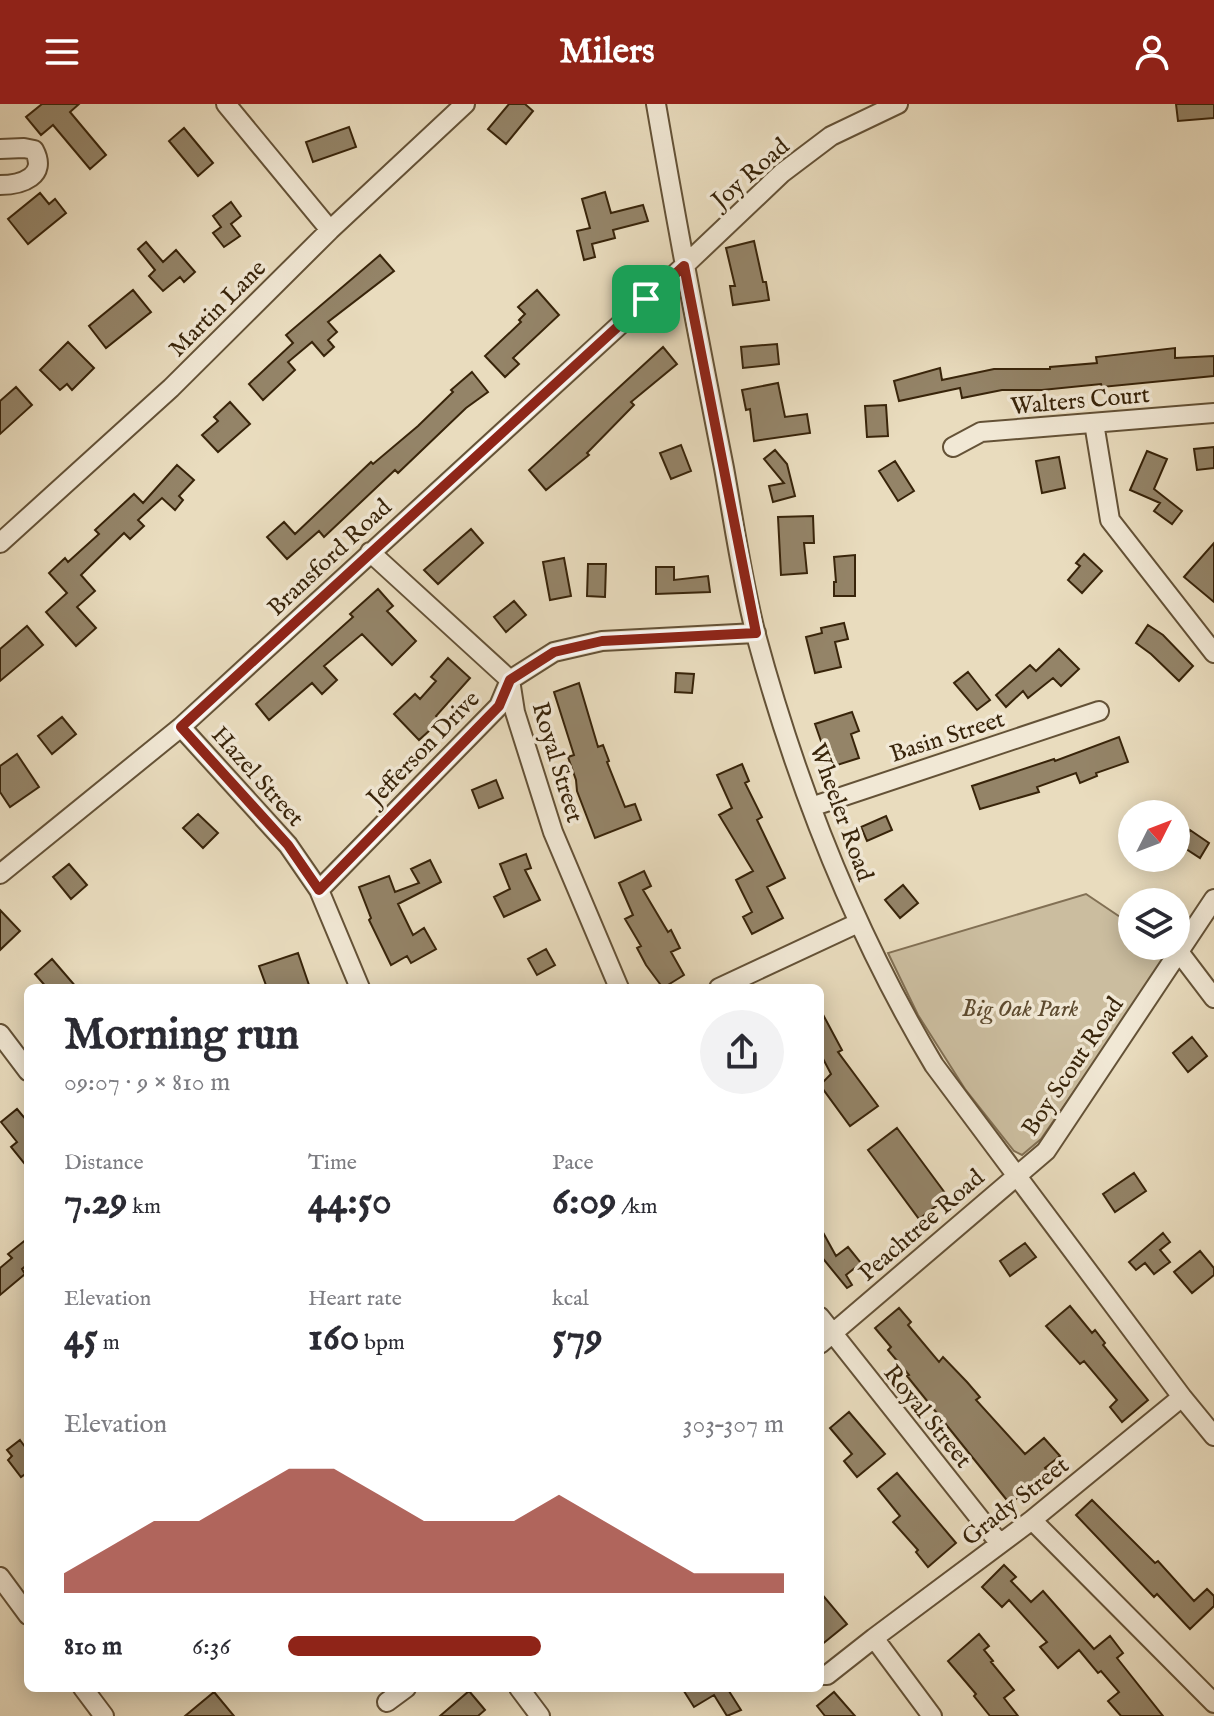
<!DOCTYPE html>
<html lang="en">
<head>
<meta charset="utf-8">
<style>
	:root { --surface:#fff; --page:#f2f2f3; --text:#2b2b33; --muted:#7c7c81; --accent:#8f2418 }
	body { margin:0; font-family:"IM FELL English",serif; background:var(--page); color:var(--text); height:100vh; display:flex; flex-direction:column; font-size:30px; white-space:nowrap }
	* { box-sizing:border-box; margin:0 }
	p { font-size:26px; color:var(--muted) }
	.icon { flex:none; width:44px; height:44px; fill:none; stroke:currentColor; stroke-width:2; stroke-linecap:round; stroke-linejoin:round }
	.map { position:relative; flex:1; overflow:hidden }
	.panel { position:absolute; left:24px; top:880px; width:800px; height:708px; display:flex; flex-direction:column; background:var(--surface); border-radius:12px; box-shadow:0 4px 20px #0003 }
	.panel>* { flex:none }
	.needle { width:52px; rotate:48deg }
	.buttons { position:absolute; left:1118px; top:696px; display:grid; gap:16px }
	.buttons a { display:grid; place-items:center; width:72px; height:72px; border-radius:50%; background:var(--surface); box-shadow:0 4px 20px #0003; font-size:40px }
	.pin { position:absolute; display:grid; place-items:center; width:68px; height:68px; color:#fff; margin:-34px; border-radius:16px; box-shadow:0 4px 12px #0006 }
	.round { display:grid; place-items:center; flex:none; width:84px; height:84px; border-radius:42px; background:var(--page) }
	.headline { display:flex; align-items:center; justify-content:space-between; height:136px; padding:0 40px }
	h1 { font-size:44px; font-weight:700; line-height:60px }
	.metrics { display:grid; grid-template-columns:repeat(3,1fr); gap:12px; height:136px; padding:8px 40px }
	.metrics div { display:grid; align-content:center }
	.metrics b { font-size:40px; font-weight:700 }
	.metrics small { font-size:22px; font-weight:400 }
	.metrics p { font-size:22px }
	.chart { height:224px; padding:16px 40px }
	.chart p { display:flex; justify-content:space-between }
	.chart svg { width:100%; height:144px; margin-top:8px; fill:var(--accent); opacity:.7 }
	ul { padding:0 40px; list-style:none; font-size:26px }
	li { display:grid; grid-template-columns:128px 96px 1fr; align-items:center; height:60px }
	li i { height:20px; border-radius:10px; background:var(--accent) }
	header { display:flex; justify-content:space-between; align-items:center; height:104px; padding:0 40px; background:var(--accent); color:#fff; font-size:36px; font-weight:700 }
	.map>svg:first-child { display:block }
</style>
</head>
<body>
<header><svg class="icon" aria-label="menu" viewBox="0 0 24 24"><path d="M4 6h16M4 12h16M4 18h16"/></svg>Milers<svg class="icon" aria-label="person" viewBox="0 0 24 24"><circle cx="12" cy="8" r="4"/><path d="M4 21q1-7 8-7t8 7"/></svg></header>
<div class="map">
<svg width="1214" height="1612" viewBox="0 0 1214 1612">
	<rect width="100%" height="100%" fill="#e9dcbe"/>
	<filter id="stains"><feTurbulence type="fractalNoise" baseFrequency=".0025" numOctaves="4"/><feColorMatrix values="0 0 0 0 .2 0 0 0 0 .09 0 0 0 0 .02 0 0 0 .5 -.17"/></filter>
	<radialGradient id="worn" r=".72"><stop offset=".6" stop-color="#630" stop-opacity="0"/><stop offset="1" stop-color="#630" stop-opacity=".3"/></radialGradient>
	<path fill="#cbbd9f" stroke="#827054" stroke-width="2" d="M1086,790L1132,821V842H1157L1168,852L1041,1035L1022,1051L1014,1047L965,985L918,911L888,849Z"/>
	<path fill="#948468" stroke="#38240a" stroke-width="2" d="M42,0H79L70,8L106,51L90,65L53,21L41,31L26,13Z
		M509,0H525L533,7L506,40L488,25Z
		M1176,0H1214V14L1178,17Z
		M349,23L356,43L313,58L306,38Z
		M184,24L213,59L198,72L169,37Z
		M605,88L611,109L643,101L648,117L613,126L615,134L592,140L595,153L584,156L577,127L590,124L582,95Z
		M40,89L49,100L55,95L66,109L28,140L8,115Z
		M231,98L241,112L231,120L240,132L224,143L213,129L221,123L213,112Z
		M754,137L763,178H766L769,196L733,201L730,182H735L726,144Z
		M146,138L163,158L176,146L195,168L184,178L180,173L163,187L149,172L155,166L138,145Z
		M380,151L394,167L328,218L337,228L328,236L334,243L324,252L312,238L288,258L295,266L263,296L249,280L293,239L286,231Z
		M133,186L151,208L106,244L89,222Z
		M537,186L559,211L513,254L519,260L505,273L485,252L521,218L519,216L525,210L518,203Z
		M68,238L94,264L72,286L67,280L60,286L40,266Z
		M777,240L779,260L743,264L741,243Z
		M663,243L677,260L631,298L634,301L587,349L589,351L546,386L529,366Z
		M1175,244V254L1214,252V272L1102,283L1101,280L1042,286H1002L962,294L960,284L899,297L894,277L940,264L942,276L994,265H1050V263L1097,259L1096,253Z
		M472,268L488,288L466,304L398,369L395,366L324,433L319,427L287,455L267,433L284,418L295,430L371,358L373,360L418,322L453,288L451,286Z
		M778,279L785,313L807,310L810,329L754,337L750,305L746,306L742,286Z
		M16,283L32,301L0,330V297Z
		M230,298L250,320L218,348L202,331L218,317L214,313Z
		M886,301L888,332L867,333L865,302Z
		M681,341L691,367L671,375L660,349Z
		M1214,343V364L1197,366L1194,345Z
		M775,346L787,360L795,392L773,398L769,382L784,379L764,355Z
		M1147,347L1167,355L1154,385L1182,407L1172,420L1154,407L1160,399L1130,386Z
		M1059,353L1065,384L1042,389L1036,357Z
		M895,357L914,387L898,397L879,367Z
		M177,361L194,376L179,392L183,396L175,406L162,394L138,416L144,422L130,435L124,429L81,471L95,487L77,503L96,524L76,542L46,508L67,489L49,469L65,454L68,458L99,430L95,426L134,390L143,399Z
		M813,412L814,439H804L807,469L781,471L778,413Z
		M471,425L483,439L438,480L424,466Z
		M1214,439V498L1184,473Z
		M1084,450L1102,467L1082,489L1068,476L1080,462L1076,459Z
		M855,451V492H834V478H836L834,453Z
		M564,454L571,492L550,496L543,458Z
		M588,460H606L605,493L587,492Z
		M656,463H674V476L708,472L710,488L656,490Z
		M378,485L393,502L387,507L416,537L392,561L362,530L324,562L337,576L322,590L312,579L269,616L256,600L353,513L350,510Z
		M514,497L526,511L506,528L494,513Z
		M844,519L848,535L835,538L841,563L815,569L806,533L822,529L821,524Z
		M1148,521L1163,531L1193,562L1179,577L1151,550L1136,539Z
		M27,522L43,541L0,577V545Z
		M1059,545L1079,565L1061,582L1053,574L1028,594L1023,587L1006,603L996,591L1030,561L1036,567Z
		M448,554L470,574L436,612L440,617L419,636L394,610L415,590L420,595L436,577L431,573Z
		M968,568L990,596L977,606L954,579Z
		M676,569L694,570L692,589L675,588Z
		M579,579L598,643L603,641L609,657L607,658L625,703L635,700L641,716L595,734L577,687L576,676L568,653L574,651L554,588Z
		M852,608L859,627L851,630L859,654L834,662L827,638L822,640L815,620Z
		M62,613L76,630L52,650L38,632Z
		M1119,633L1128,658L1096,669L1097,672L1080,679L1076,669L1037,683L1039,688L980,705L972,682L1054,655L1055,657Z
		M17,650L39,683L10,703L0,688V662Z
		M742,660L749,677L745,679L762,713L757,716L785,774L767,783L783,814L752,830L743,813L752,808L736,776L753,767L719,711L732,704L717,671Z
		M496,676L503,694L479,704L472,686Z
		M198,710L218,729L203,744L183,724Z
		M886,712L892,726L867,737L861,723Z
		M1190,726L1209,739L1200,754L1180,741Z
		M526,750L531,764L525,766L540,796L504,813L494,793L510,785L500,760Z
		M430,756L441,778L398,800L413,831L424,824L436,845L411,859L407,852L391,861L369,816L371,814L359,783L389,772L395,788L419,779L411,765Z
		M69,760L87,781L71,795L53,773Z
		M644,767L651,782L643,786L668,828L671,826L680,844L671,848L684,871L663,884L646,861L637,844L641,842L625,815L633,811L619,779Z
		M903,781L918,799L900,814L885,796Z
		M0,806L20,827L0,846Z
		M546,845L555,861L537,871L528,855Z
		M298,849L310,884H267L259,862Z
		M52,855L77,884H47L35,870Z
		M820,905L842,946L838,948L878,1002L850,1022L820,981L831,970L820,949Z
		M1192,933L1207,952L1188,968L1173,949Z
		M17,1005L28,1018V1064L11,1043L17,1038L1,1018Z
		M897,1024L948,1093L919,1115L868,1046Z
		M1134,1069L1146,1087L1115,1108L1103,1090Z
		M820,1123L836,1152L848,1143L861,1159L846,1171L852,1181L847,1184L820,1151Z
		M1163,1129L1170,1138L1160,1146L1170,1158L1154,1170L1145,1159L1136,1166L1129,1158Z
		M28,1134V1160L22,1165L25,1170L0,1191V1164L12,1154L8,1150Z
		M1025,1139L1036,1153L1010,1172L1000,1157Z
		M1200,1147L1214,1164V1171L1192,1189L1174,1168Z
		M1070,1202L1092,1229L1095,1226L1105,1239L1103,1241L1148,1296L1122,1318L1110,1303L1117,1296L1084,1257L1080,1260L1046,1222Z
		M899,1204L911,1218L908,1221L939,1258L943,1253L967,1278L980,1293L976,1296L1025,1350L1044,1334L1060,1352L1045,1364L1054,1375L1040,1386L1035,1379L1010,1400L907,1272L909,1271L888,1246L891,1243L875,1224Z
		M849,1308L885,1350L857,1373L844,1357L852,1350L830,1324Z
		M20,1336L28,1347V1368L21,1373L8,1356L12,1352L7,1346Z
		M897,1369L956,1439L928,1463L916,1448L918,1446L893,1418L900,1412L878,1385Z
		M1092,1396L1155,1459L1158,1457L1194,1497L1207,1485L1214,1492V1502L1190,1525L1157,1490L1154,1493L1076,1411Z
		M1004,1461L1016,1473L1011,1477L1031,1498L1043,1487L1094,1545L1110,1532L1123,1549L1117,1554L1163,1612H1121L1108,1597L1119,1588L1101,1567L1098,1569L1079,1546L1058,1564L1040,1543L1047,1538L1009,1496L1002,1503L982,1483Z
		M820,1488L847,1520L820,1542Z
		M979,1530L989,1542L984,1546L993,1557L991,1558L1014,1586L1004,1594L1018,1612H990L974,1592L976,1590L948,1557Z
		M682,1584H727L741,1606L727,1612L714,1591L694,1603Z
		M469,1587L485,1606L478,1612H440Z
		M214,1588L234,1612H185Z
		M834,1588L855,1612H825L817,1602Z"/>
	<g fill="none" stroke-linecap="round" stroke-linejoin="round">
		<defs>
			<path id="minor" d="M226,0L330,126
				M656,0C677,122 700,243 724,364C734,419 742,476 756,531C796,679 855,829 934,961L1182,1293L1214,1332
				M0,45L24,44L34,46C48,72 22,81 0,81
				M1094,319L1110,416L1214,549
				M953,343L981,328L1214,309
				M0,439L171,284L330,126L465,0
				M370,448L510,576L515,608L553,728L619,884
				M181,623L288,741L319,786L360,884
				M811,703L1099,607
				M0,770L181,623L684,162L782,69L831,32L898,0
				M319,786L499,602L510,576L554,548L602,537L756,529
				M1179,848L1214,894
				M719,884L858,819
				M0,930L28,967
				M820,1213L1000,1440
				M820,1240L1046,1047L1214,795
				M1032,1416L1214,1599
				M0,1473L28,1511
				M874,1534L1032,1416L1182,1293
				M820,1571H827L874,1534L932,1612
				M83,1584L104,1612
				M519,1584L540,1612
				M387,1598L406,1584"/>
		</defs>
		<use href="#minor" stroke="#645237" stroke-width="22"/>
		<use href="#minor" stroke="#f1e8d5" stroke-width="18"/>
	</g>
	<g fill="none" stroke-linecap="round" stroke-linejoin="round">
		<defs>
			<path id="route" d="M684,162L756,529L602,537L554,548L510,576L499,602L319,786L288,741L181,623Z"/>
		</defs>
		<use href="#route" stroke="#fff" stroke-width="16"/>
		<use href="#route" stroke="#8f2418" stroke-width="10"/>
	</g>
	<g text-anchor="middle" stroke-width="7" stroke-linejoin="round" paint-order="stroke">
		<g font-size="24" fill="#38240a" stroke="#f1e8d5">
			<text transform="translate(750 69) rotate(-41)" y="8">Joy Road</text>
			<text transform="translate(217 204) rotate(-45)" y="8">Martin Lane</text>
			<text transform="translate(1080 296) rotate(-5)" y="8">Walters Court</text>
			<text transform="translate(329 453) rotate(-43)" y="8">Bransford Road</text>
			<text transform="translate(947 632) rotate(-18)" y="8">Basin Street</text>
			<text transform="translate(423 644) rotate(-46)" y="8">Jefferson Drive</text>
			<text transform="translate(558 658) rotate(73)" y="8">Royal Street</text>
			<text transform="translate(258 672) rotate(48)" y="8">Hazel Street</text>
			<text transform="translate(842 708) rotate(70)" y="8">Wheeler Road</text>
			<text transform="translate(1072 962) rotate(-56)" y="8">Boy Scout Road</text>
			<text transform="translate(921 1121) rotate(-41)" y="8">Peachtree Road</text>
			<text transform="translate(928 1312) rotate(51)" y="8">Royal Street</text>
			<text transform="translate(1015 1397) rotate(-38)" y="8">Grady Street</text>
		</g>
		<g font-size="24" font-style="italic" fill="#5d4a2f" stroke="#f1e8d5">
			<text x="1020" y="912">Big Oak Park</text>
		</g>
	</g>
	<rect width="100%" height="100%" filter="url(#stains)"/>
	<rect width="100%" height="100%" fill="url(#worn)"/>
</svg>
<div class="buttons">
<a><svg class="needle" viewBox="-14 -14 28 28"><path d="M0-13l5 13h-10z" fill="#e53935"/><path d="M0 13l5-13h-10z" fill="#7c7c81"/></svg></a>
<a><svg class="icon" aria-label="layers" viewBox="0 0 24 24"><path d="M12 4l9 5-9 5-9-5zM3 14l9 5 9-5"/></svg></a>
</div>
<div class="pin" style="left:646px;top:195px;background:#1e9e55"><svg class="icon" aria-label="arrive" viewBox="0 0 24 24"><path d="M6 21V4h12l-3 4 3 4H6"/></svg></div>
<section class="panel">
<div class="headline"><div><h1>Morning run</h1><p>09:07 · 9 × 810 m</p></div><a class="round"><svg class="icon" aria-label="share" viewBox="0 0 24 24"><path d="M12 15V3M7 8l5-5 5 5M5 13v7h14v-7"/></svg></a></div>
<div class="metrics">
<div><p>Distance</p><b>7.29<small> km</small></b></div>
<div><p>Time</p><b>44:50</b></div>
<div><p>Pace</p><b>6:09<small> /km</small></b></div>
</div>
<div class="metrics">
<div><p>Elevation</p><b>45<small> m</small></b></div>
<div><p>Heart rate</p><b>160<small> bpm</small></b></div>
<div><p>kcal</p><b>579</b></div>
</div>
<div class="chart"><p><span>Elevation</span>303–307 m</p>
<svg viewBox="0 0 160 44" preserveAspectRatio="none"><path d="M0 44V38L10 30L20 22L30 22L40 14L50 6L60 6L70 14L80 22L90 22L100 22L110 14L120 22L130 30L140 38L150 38L160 38V44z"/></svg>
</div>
<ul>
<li><b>810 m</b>6:36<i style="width:51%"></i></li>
</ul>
</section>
</div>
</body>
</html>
